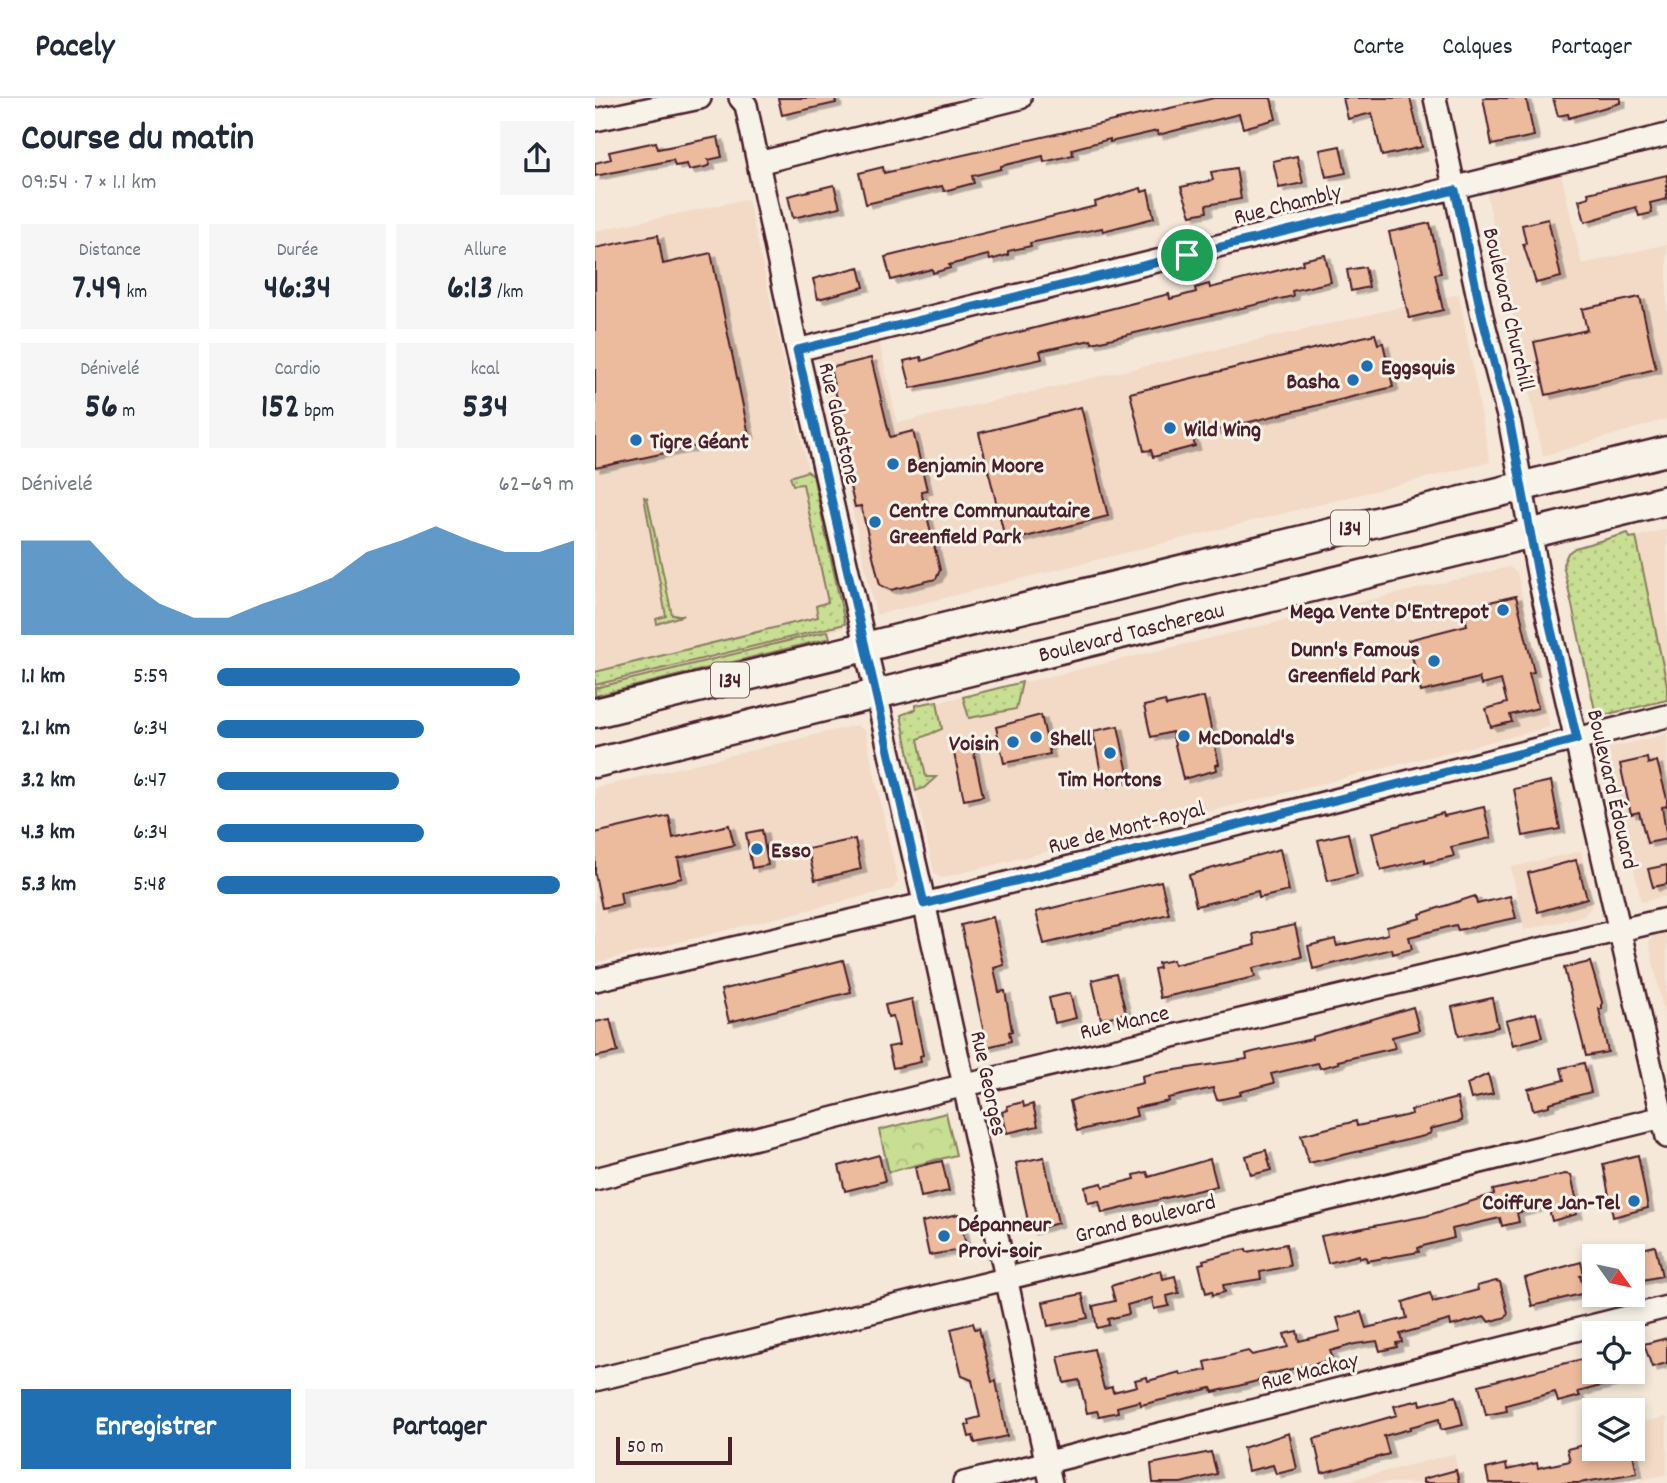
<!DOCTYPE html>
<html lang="fr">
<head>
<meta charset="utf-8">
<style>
	:root { --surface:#fff; --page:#f6f6f7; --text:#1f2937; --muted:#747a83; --line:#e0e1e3; --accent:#1f6fb2 }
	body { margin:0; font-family:Dekko,sans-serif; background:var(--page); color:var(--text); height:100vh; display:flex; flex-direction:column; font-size:26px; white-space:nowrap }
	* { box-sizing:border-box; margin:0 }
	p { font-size:23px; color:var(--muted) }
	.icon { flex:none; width:38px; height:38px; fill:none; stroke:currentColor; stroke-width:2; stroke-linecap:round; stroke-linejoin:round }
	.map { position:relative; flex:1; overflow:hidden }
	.side { display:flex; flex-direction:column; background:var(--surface); width:595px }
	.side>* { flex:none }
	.needle { width:46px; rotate:123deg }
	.controls { position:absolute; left:987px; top:1146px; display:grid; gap:14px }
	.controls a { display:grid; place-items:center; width:63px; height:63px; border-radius:0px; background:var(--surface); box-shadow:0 4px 10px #0003; font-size:35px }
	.scale { position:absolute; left:21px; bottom:18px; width:116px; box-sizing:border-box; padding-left:7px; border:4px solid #4a1f2b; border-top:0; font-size:19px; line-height:24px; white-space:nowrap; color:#4a1f2b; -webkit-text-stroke:5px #f7f3e8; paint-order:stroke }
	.pin { position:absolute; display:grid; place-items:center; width:60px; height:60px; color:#fff; margin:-30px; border:4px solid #fff; border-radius:50%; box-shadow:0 2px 7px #0007 }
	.round { display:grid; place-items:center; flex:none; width:74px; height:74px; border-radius:0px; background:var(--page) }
	.overview { display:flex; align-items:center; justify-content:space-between; height:119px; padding:0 21px }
	h1 { font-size:38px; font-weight:700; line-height:52px }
	.stats { display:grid; grid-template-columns:repeat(3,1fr); gap:10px; height:119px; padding:7px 21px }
	.stats div { display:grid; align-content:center; border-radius:0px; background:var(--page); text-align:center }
	.stats b { font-size:35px; font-weight:700 }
	.stats small { font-size:19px; font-weight:400 }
	.stats p { font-size:19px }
	.chart { height:196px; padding:14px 21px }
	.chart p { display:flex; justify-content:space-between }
	.chart svg { width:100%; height:126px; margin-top:7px; fill:var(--accent); opacity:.7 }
	.cta { display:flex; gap:14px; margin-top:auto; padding:14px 21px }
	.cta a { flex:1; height:80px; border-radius:0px; background:var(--accent); color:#fff; font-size:28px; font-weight:700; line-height:80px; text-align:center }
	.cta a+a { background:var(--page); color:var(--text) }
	ul { padding:0 21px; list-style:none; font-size:23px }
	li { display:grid; grid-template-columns:112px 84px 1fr; align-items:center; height:52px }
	li i { height:18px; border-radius:9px; background:var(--accent) }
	header { display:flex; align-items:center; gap:42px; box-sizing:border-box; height:98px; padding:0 35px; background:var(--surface); border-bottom:2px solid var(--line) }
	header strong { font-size:33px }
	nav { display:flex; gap:38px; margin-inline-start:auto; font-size:24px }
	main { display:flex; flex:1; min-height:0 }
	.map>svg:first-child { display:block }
</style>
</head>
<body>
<header>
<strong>Pacely</strong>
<nav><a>Carte</a><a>Calques</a><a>Partager</a></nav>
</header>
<main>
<section class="side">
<div class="overview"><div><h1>Course du matin</h1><p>09:54 · 7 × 1.1 km</p></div><a class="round"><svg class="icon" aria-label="share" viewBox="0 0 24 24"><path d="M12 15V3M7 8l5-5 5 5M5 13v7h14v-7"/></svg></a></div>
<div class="stats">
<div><p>Distance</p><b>7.49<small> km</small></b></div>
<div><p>Durée</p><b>46:34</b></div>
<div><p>Allure</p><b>6:13<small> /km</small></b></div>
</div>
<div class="stats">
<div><p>Dénivelé</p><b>56<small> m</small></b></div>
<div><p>Cardio</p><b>152<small> bpm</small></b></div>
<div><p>kcal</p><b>534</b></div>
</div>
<div class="chart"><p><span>Dénivelé</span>62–69 m</p>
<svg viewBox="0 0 160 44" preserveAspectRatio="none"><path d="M0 44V11L10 11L20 11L30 24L40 33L50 38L60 38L70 33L80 29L90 24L100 15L110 11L120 6L130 11L140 15L150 15L160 11V44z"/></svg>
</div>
<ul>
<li><b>1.1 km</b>5:59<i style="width:85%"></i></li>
<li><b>2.1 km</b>6:34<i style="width:58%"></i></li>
<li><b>3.2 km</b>6:47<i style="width:51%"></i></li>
<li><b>4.3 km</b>6:34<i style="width:58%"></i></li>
<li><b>5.3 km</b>5:48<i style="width:96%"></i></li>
</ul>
<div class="cta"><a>Enregistrer</a><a>Partager</a></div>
</section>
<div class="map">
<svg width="1072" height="1385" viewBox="0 0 1072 1385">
	<defs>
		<pattern id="grass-dots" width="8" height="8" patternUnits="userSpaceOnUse" patternTransform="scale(1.75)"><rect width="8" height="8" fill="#c8de93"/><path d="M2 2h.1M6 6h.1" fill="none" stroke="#adbe7f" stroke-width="1.8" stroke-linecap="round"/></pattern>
		<pattern id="forest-crowns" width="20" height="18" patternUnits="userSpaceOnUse" patternTransform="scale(1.75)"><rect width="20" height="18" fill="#c8de93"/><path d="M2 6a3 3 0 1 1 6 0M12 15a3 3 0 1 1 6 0" fill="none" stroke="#adbe7f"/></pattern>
		<filter id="shadow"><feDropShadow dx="5.5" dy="3.5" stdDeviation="0" flood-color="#0004"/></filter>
	</defs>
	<rect width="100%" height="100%" fill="#f5e8d9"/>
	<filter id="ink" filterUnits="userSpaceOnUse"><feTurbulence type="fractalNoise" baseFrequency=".0143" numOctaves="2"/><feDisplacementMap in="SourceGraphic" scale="14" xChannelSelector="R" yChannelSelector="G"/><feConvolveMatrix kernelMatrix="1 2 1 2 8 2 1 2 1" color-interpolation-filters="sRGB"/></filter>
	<g filter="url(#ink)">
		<path fill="#f2dac7" d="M965,71L987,166L1072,146V321L948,358L890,88Z
			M153,101L248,530L0,591V133Z
			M864,196L895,364L281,517L223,261L284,242L302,325Z
			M1072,431V587L1041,439Z
			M914,469L922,474L955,629L346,780L339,775L306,625V617L321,611V607L368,599Z
			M261,627L270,632L303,784L298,791L0,865V690Z
			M1072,636V798L1046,804L1013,650Z
			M986,753L997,808L989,818L929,832L916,769Z
			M1072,834V930L1054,845L1057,838Z
			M1072,1319V1376L1047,1382L1038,1326Z
			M859,1356L866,1385H743Z"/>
		<path fill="url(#grass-dots)" stroke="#897e5f" stroke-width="2" d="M212,373L218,377L250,526L0,587V574L223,519L221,508L233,504L208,386L198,387L195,379Z
			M49,399L52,400L77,517H89L62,526L61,521L71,518Z
			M1033,435L1035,440L1041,439L1072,587V602L1005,618L1001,617L968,466L973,455L980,450Z
			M233,533L235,540L0,598V590Z
			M427,584L421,611L374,620L368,599Z
			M342,603L347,631L323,641L331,679H341L329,690L321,693L306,617L321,611V607Z"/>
		<path fill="url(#forest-crowns)" stroke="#897e5f" stroke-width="2" d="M351,1015L361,1057L294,1074L284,1032Z"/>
		<path fill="#ecbb9d" stroke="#4a1f2b" stroke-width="2" filter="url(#shadow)" d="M183,0H240L241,5L187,17Z
			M619,0H676L681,21L648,30L644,16L563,37L562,33L515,44V41L477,51L478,57L449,64L448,58L406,68V71L377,78L379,85L349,93L347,88L271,106L264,75L288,69L289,75Z
			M748,0H815L827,49L787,58L777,15L753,21Z
			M888,0H931L939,38L897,47Z
			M958,0H1025V5L974,20L973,16L963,18Z
			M123,39L127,59L113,62L115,67L110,69L94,72L92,66L80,68L78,62L0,78V65L16,61L14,54L61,44L63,51Z
			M745,48L751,75L731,79L725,52Z
			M702,58L708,85L684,90L678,63Z
			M641,70L646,101L611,107L612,114L596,117L586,89L618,82L616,74Z
			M1072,77V101L1055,105L1057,115L1044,118L1041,109L990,124L984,102L994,99L993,95Z
			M239,87L245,109L198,120L193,98Z
			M546,90L547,94L553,92L559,120L508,133L507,130L435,145L436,148L413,153V157L395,162L393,157L354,167L355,170L338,175L337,171L296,182L290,159L501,108L500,104Z
			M953,121L966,179L941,185L928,146L931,145L927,127Z
			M835,125L846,175L840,176L848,212L814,220L794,134Z
			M63,137L68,166L116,155L154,337L0,370V150Z
			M730,157L736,184L697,193L698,198L497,245L496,242L445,253L447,261L316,290L309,263L326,259L327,263L381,245L574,196L575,201L601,194L600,190L614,186L615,190L708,166L707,162Z
			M264,169L269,189L223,201L218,181Z
			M770,169L774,189L756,193L752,172Z
			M1045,199L1061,271L951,297L939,244L992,232L987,211Z
			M780,236L783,246L788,245L798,289L597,338L600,348L558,359L556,352L549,353L535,295Z
			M276,260L295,339L318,333L332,392L326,393L345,472L341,481L296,492L285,487L266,408L260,409L246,351L253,349L235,270Z
			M486,309L513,418L411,444L384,335Z
			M921,498L939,574L934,575L943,610L915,617L917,624L896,629L891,611L912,605L906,582L886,587L884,580L826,594L813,542L872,527L868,510Z
			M609,599L624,666L621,667L622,672L588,681L577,634L556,639L549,608L570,603L571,608Z
			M446,617L455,656L409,665L401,629Z
			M523,628L534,680L508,686L498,633Z
			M376,642L388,698L369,702L357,646Z
			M1052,660L1053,666L1062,663L1072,701V708L1067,709L1072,741L1052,745L1044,714L1036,716L1025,666Z
			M956,683L965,731L928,738L919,691Z
			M889,709L896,740L856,749L859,758L830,765V761L786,772L777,735L848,715L849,718Z
			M74,718L78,740L134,727L139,747L83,760L87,780L25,794L27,806L7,810L0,776V735Z
			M167,732L173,767L157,770L151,735Z
			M753,735L762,776L733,783L723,742Z
			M260,741L266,771L220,782L213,751Z
			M685,751L694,793L664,800L663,793L601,808L594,777Z
			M981,762L992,800L943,814L933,775Z
			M1072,767V786L1058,789L1053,771Z
			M566,783L574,816L449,846L441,814Z
			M880,798L882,806L915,798L921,820L863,832L861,827L814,839L817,851L798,856L797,851L718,871L713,848L740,841L742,848L793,836L792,829L826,820L825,816Z
			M398,819L409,867L399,870L404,894L410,893L417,933L414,934L416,943L392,949L366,827Z
			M700,827L707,859L658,870L660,879L565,900L559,871L564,870L563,865L578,862L579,867L660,847L658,836Z
			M248,862L256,894L134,924L126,892Z
			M995,864L1007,904V911H1004L1013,954L991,958L969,870Z
			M521,876L531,915L506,921L497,882Z
			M475,895L481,920L460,925L454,900Z
			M897,900L903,929L864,938L857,909Z
			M317,901L328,957L325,958L326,964L298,970L293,949L304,947L298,918L293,919L290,907Z
			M818,909L824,932L797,939L800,950L743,963L744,965L725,970L723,965L676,976L679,985L645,994L646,997L622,1002L618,990L573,1000L574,1003L540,1010L542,1018L482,1033L475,1003L483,1000L548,985L547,978L555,976L652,961L651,956L658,954L717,941V939Z
			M941,915L947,939L918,947L911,923Z
			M15,921L23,954L0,959V924Z
			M989,965L996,994L954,1005V1008L938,1012L933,991L969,982L966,970Z
			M893,976L898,996L876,1001L872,986Z
			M862,1000L867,1023L835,1031L836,1035L829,1038L714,1065L706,1037L761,1023L762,1028L809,1018L817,1016L816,1012Z
			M428,1004L429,1009L438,1006L443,1028L412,1035L407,1014L413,1012L412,1008Z
			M671,1052L676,1072L656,1077L651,1058Z
			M284,1057L290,1083L250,1093L244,1068Z
			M1043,1057L1053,1110L1018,1119L1008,1066Z
			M449,1059L463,1125L435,1133L421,1065Z
			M615,1061L622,1088L507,1115L504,1103L493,1105L490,1089L507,1085L508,1089L540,1081L539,1077L552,1074L554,1079Z
			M347,1063L354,1093L326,1099L320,1069Z
			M970,1076L976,1077L983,1108H980L982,1116L957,1123L953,1107L922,1115L924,1124L907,1128L905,1120L857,1131L859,1140L828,1148L823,1150L824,1154L772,1163L771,1159L765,1160L764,1157L733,1165L726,1138L831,1118L899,1096L898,1092Z
			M364,1116L372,1151L334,1157L327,1124Z
			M691,1146L695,1168L665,1174L666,1181L628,1187L630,1194L618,1197L617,1193L611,1195L604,1166L609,1165L608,1162L651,1151L652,1154Z
			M1060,1148L1067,1178L1038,1184V1153Z
			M986,1164L989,1177L985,1178L990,1195L937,1208L930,1180Z
			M566,1172L568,1181L580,1178L584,1195L572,1198L574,1208L559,1211L557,1200L532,1207L534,1216L513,1221L514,1227L502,1230L498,1208L520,1203L516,1188Z
			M901,1183L905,1184L913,1215L911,1219L894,1224L890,1219L856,1228L855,1222L805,1236L807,1244L801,1245L802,1249L785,1253L782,1243L760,1246L735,1253L737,1258L732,1260L733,1263L669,1277L662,1283L643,1288L618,1294L616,1290L546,1307L545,1303L522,1309L523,1314L504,1318L502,1313L492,1315L484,1282L469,1285L463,1259L499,1251L509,1291L517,1289L518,1294L542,1288L540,1282L552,1279L553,1283L585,1274L586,1277L612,1272L610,1264L653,1253L657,1257L693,1249L689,1236L702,1233L704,1243L746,1233L742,1220L766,1214L771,1230L812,1220L808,1204L835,1195L838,1204L883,1192L882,1188Z
			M487,1196L493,1220L453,1228L448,1204Z
			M378,1225L380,1231L384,1230L397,1284L401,1283L412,1338L380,1345L378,1338L374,1339L371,1327H375L374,1322L385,1319L377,1282L367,1278L356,1231Z
			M1072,1240V1265L1057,1269L1049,1246Z
			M999,1258V1274H1042L1043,1278L983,1294L985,1298L963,1304L960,1294L911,1307L912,1313L891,1317L884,1287Z
			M861,1298L868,1327L846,1332L844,1321L815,1329V1331L789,1338L794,1356L727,1375L719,1341L802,1317L799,1308L825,1302L826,1307Z
			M694,1335L702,1371L681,1376L678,1367L653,1373L648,1350Z
			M993,1346L994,1351H1037L1042,1375L984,1385H894L891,1371L911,1366L912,1372L942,1365L943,1370L975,1363L972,1351Z
			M616,1354L622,1376L586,1385H558L556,1366Z
			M861,1372L864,1385H828V1381Z"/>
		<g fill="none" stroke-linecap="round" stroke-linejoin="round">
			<defs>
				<path id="minor" d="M145,0L151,7L202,252L325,786L456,1385
					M840,0L887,218L915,326L944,481L1072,1039
					M0,22L105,0
					M163,65L425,0
					M202,252L1072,37
					M0,882L329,806L1072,618
					M0,1081L350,992L1072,821
					M0,1282L1072,1018
					M369,1385L1072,1209"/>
				<path id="major" d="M0,615L1072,353
					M0,665L1072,402"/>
			</defs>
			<use href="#minor" stroke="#4a1f2b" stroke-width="26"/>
			<use href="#major" stroke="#4a1f2b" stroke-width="33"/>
			<use href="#minor" stroke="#f7f3e8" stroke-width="21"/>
			<use href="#major" stroke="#f7f3e8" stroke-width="28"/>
		</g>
	</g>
	<g fill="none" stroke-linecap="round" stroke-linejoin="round" filter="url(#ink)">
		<defs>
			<path id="route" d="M860,92L887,218L915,326L944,481L982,641L329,806L202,252Z"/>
		</defs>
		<use href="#route" stroke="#fff" stroke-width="14"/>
		<use href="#route" stroke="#1f6fb2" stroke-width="9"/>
	</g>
	<g fill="#1f6fb2" stroke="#f7f3e8" stroke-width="2.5">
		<circle cx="772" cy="268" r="7"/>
		<circle cx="758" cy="282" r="7"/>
		<circle cx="575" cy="330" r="7"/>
		<circle cx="41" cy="342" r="7"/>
		<circle cx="298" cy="366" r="7"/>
		<circle cx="280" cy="424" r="7"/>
		<circle cx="908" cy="512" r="7"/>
		<circle cx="839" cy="563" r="7"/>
		<circle cx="589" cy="638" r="7"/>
		<circle cx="441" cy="639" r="7"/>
		<circle cx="418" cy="644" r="7"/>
		<circle cx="515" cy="655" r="7"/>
		<circle cx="162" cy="751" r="7"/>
		<circle cx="1039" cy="1103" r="7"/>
		<circle cx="349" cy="1138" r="7"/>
	</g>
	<g text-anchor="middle" stroke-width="6" stroke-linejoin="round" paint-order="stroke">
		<g fill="#f7f3e8" stroke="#7e5f64" stroke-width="2">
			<rect x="736" y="412.5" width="38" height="35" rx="5"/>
			<rect x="116" y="564.5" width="38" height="35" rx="5"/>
		</g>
		<g font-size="21" font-weight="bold" fill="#4a1f2b">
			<text x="755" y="437">134</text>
			<text x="135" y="589">134</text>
		</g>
		<g font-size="23" fill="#4a1f2b" stroke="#f7f3e8">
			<text transform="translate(692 105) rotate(-14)" y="8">Rue Chambly</text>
			<text transform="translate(915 211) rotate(77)" y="8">Boulevard Churchill</text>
			<text transform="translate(246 325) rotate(77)" y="8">Rue Gladstone</text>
			<text transform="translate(536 533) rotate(-14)" y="8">Boulevard Taschereau</text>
			<text transform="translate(1019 691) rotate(77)" y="8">Boulevard Édouard</text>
			<text transform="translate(531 728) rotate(-14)" y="8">Rue de Mont-Royal</text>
			<text transform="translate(529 923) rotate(-13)" y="8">Rue Mance</text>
			<text transform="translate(395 985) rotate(78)" y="8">Rue Georges</text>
			<text transform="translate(550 1119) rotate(-14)" y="8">Grand Boulevard</text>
			<text transform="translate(714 1272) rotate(-14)" y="8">Rue Mackay</text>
		</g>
		<g font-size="23" font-weight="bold" fill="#4a1f2b" stroke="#f7f3e8" text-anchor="start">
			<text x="786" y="276">Eggsquis</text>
			<text x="744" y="290" text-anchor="end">Basha</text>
			<text x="589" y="338">Wild Wing</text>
			<text x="55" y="350">Tigre Géant</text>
			<text x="312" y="374">Benjamin Moore</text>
			<text x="294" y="419">Centre Communautaire<tspan x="294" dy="26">Greenfield Park</tspan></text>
			<text x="894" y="520" text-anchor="end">Mega Vente D'Entrepot</text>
			<text x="825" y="558" text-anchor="end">Dunn's Famous<tspan x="825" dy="26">Greenfield Park</tspan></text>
			<text x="603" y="646">McDonald's</text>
			<text x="455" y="647">Shell</text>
			<text x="404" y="652" text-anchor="end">Voisin</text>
			<text x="515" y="688" text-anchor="middle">Tim Hortons</text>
			<text x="176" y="759">Esso</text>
			<text x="1025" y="1111" text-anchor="end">Coiffure Jan-Tel</text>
			<text x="363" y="1133">Dépanneur<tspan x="363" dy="26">Provi-soir</tspan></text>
		</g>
	</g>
</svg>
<div class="controls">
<a><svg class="needle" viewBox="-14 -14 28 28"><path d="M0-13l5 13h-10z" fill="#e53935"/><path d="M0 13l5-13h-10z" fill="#747a83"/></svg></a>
<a><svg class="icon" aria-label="locate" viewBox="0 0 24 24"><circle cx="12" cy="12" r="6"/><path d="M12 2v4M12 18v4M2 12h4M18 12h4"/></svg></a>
<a><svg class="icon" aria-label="layers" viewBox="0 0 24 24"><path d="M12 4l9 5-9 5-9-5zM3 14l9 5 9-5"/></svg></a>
</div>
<div class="scale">50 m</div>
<div class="pin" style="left:592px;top:157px;background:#1e9e55"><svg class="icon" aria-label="arrive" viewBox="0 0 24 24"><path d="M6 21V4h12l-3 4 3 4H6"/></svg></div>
</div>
</main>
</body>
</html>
